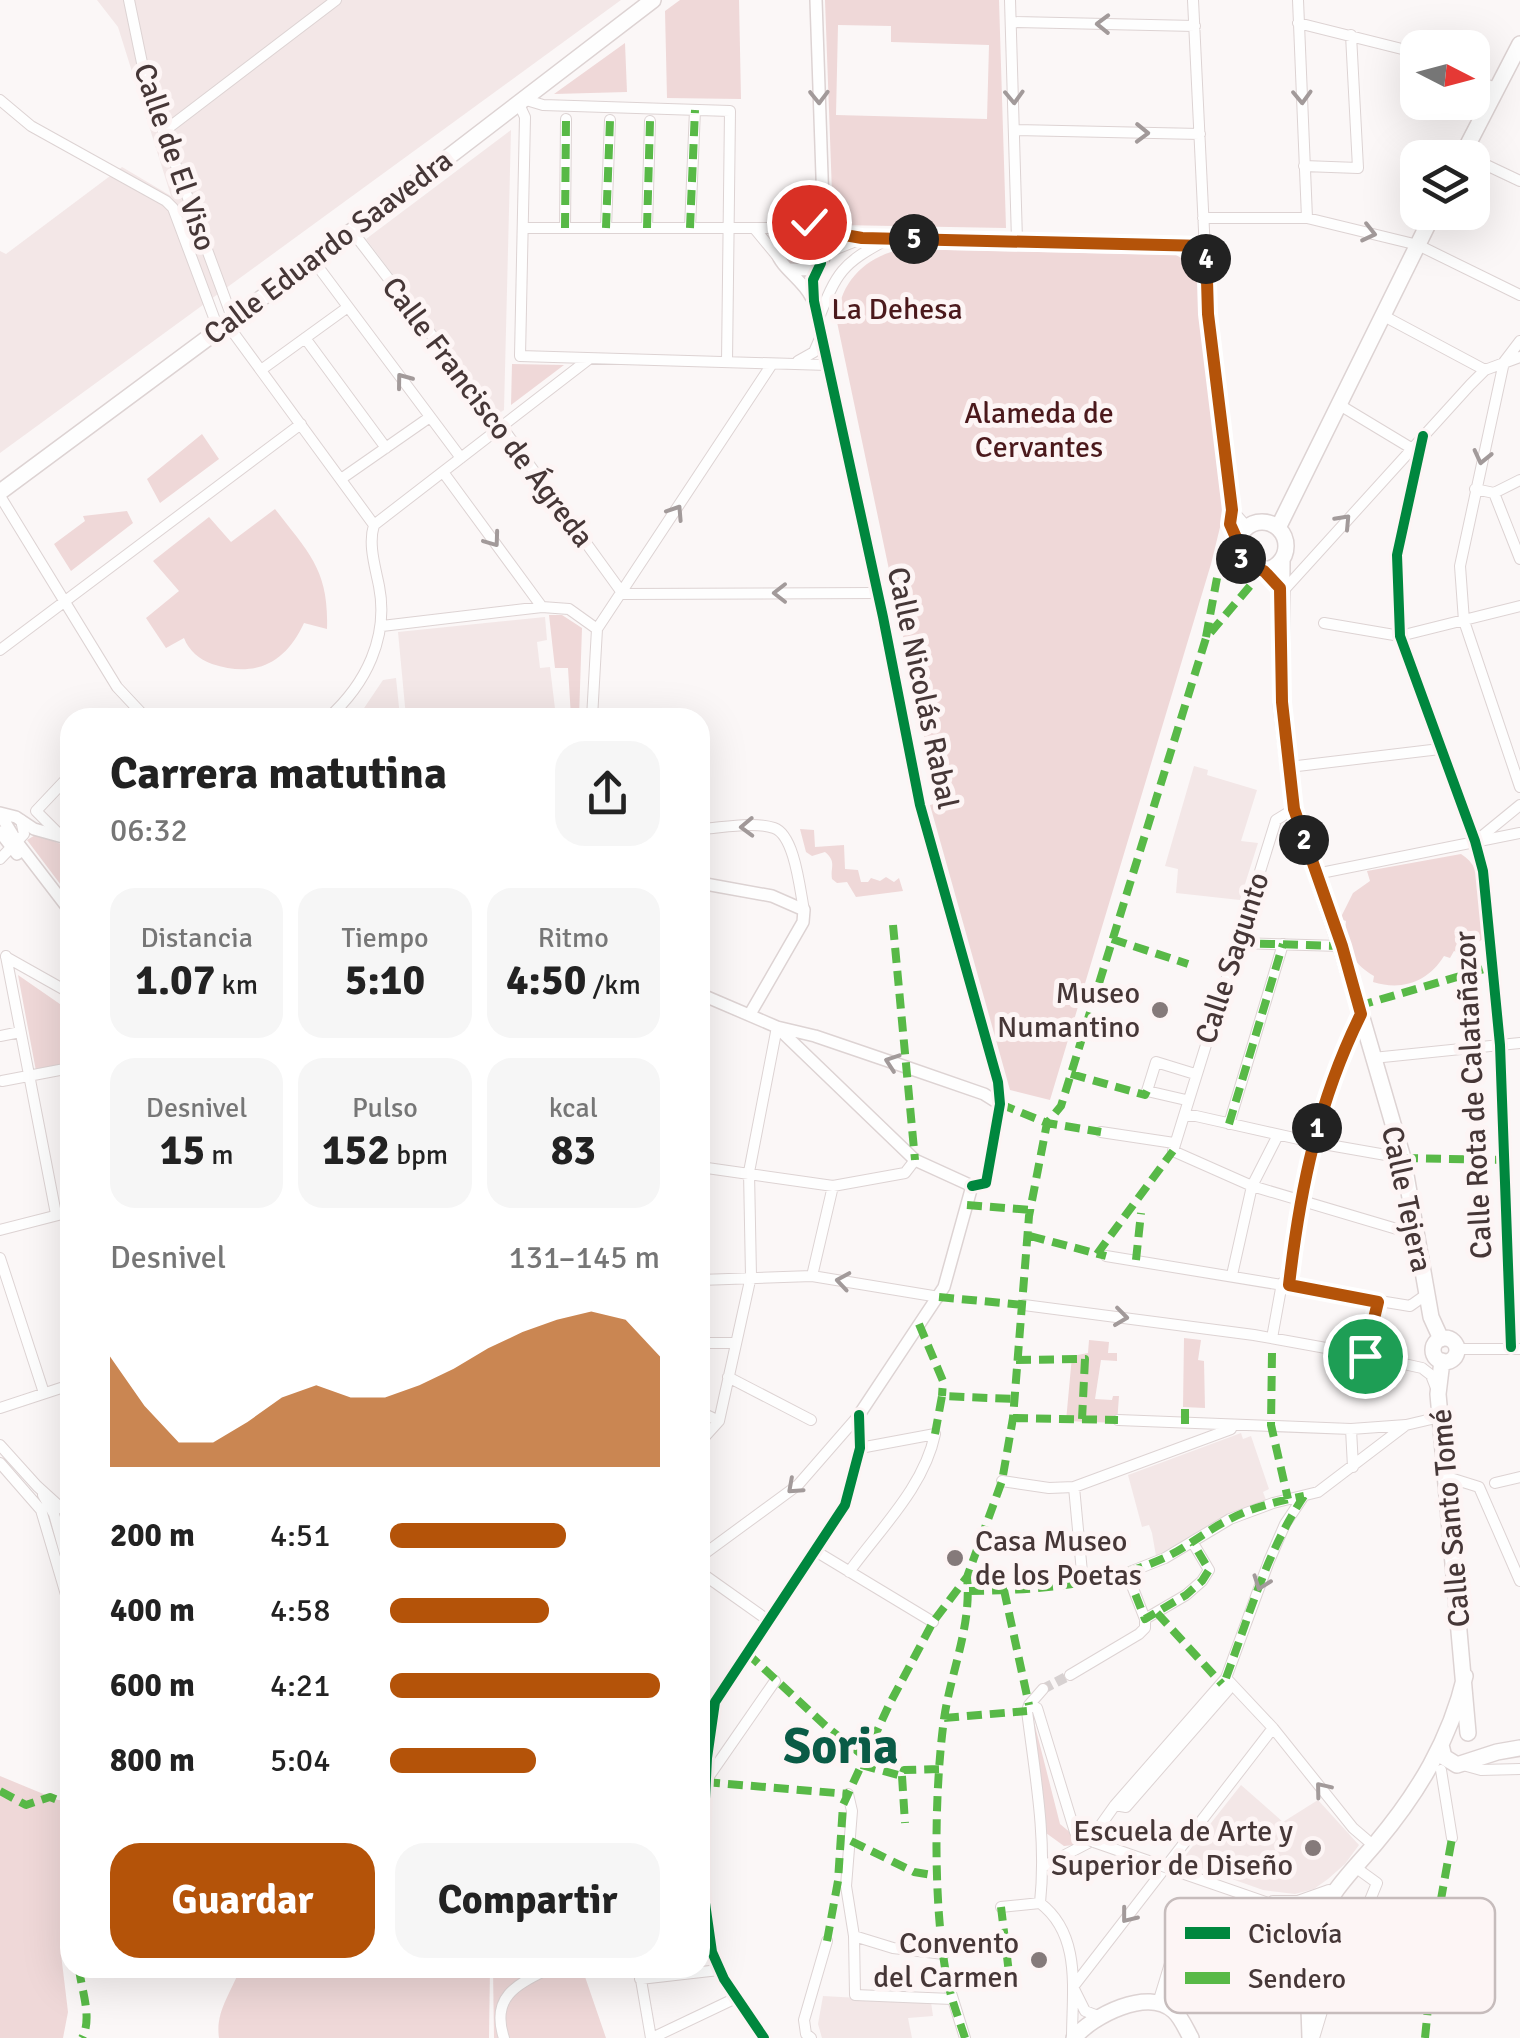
<!DOCTYPE html>
<html lang="es">
<head>
<meta charset="utf-8">
<style>
	:root { --surface:#fff; --page:#f6f6f6; --text:#222; --muted:#767676; --accent:#b45309 }
	body { margin:0; font-family:Signika,sans-serif; background:var(--page); color:var(--text); height:100vh; display:flex; flex-direction:column; font-size:38px; white-space:nowrap }
	* { box-sizing:border-box; margin:0 }
	p { font-size:32px; color:var(--muted) }
	.icon { flex:none; width:55px; height:55px; fill:none; stroke:currentColor; stroke-width:2; stroke-linecap:round; stroke-linejoin:round }
	.map { position:relative; flex:1; overflow:hidden }
	.drawer { position:absolute; left:60px; top:708px; width:650px; height:1270px; display:flex; flex-direction:column; background:var(--surface); border-radius:30px; box-shadow:0 10px 40px #0002 }
	.drawer>* { flex:none }
	.needle { width:65px; rotate:96deg }
	.buttons { position:absolute; left:1400px; top:30px; display:grid; gap:20px }
	.buttons a { display:grid; place-items:center; width:90px; height:90px; border-radius:20px; background:var(--surface); box-shadow:0 10px 40px #0002; font-size:50px }
	.pin { position:absolute; display:grid; place-items:center; width:85px; height:85px; color:#fff; margin:-42px; border:5px solid #fff; border-radius:50%; box-shadow:0 2px 10px #0007 }
	.km { position:absolute; width:50px; height:50px; margin:-25px; border-radius:50%; background:#222; color:#fff; font-size:28px; line-height:50px; text-align:center }
	.round { display:grid; place-items:center; flex:none; width:105px; height:105px; border-radius:30px; background:var(--page) }
	.headline { display:flex; align-items:center; justify-content:space-between; height:170px; padding:0 50px }
	h1 { font-size:45px; font-weight:800; line-height:75px }
	.stats { display:grid; grid-template-columns:repeat(3,1fr); gap:15px; height:170px; padding:10px 50px }
	.stats div { display:grid; align-content:center; border-radius:25px; background:var(--page); text-align:center }
	.stats b { font-size:42px; font-weight:800 }
	.stats small { font-size:28px; font-weight:400 }
	.stats p { font-size:28px }
	.chart { height:280px; padding:20px 50px }
	.chart p { display:flex; justify-content:space-between }
	.chart svg { width:100%; height:180px; margin-top:10px; fill:var(--accent); opacity:.7 }
	.primary-button { display:flex; gap:20px; margin-top:auto; padding:20px 50px }
	.primary-button a { flex:1; height:115px; border-radius:30px; background:var(--accent); color:#fff; font-size:40px; font-weight:800; line-height:115px; text-align:center }
	.primary-button a+a { background:var(--page); color:var(--text) }
	ul { padding:0 50px; list-style:none; font-size:32px }
	li { display:grid; grid-template-columns:160px 120px 1fr; align-items:center; height:75px }
	li i { height:25px; border-radius:12px; background:var(--accent) }
	.map>svg:first-child { display:block }
</style>
</head>
<body>
<div class="map">
<svg width="1520" height="2038" viewBox="0 0 1520 2038">
	<rect width="100%" height="100%" fill="#fbf7f7"/>
	<path fill="#f3e7e7" d="M97,0H621L0,453V251L6,254L122,167L171,196L118,27Z
		M511,130L504,410L498,414L366,239Z
		M545,617L547,640L537,642L540,668L550,667L556,717H406L398,632Z
		M396,678L400,717H358L383,680Z
		M1194,766L1208,770L1207,775L1257,790L1241,841L1258,843L1240,900L1176,893L1178,869L1165,866Z
		M1241,1433L1243,1439L1251,1436L1269,1489L1263,1492L1266,1500L1225,1517L1156,1556L1152,1533L1149,1525L1142,1527L1128,1475Z
		M1241,1785L1283,1822L1318,1800L1359,1845L1345,1864L1328,1879L1314,1889L1295,1894L1263,1890L1181,1861Z
		M823,1996L931,2002L933,2016L908,2018L912,2038H822L818,2024Z"/>
	<path fill="#efd8d8" fill-rule="evenodd" d="M680,0H739L741,99L667,98L665,11Z
		M825,0H999L1006,228L838,225L833,221ZM838,25L891,26V42L989,45L987,119L836,115Z
		M625,43L627,92L554,94Z
		M781 246a20 20 0 1 1 40 0a20 20 0 1 1-40 0Z
		M902,249L1176,255L1195,266L1200,281L1224,511L1211,564L1050,1100L1010,1090L930,805L938,803L837,322C839,282 865,257 902,249Z
		M512,364L564,365L511,405Z
		M202,434L219,459L160,503L147,479Z
		M275,509C309,553 329,570 327,629L304,623C285,664 255,678 212,664C199,659 189,651 184,638L166,648L146,618L179,591L153,561L209,517L231,542Z
		M127,511L133,523L71,571L54,544L85,521L83,516Z
		M549,615H562L582,628L579,717H571L568,668H555Z
		M800,829L814,830L815,847L844,845L845,869L858,870L861,882H868L871,878L880,881L886,877L894,882L899,878L903,891L856,897L847,882L837,883L832,879C830,867 837,862 825,852L812,856L806,852Z
		M37,834L70,848V897L27,840Z
		M1461,854C1487,869 1482,912 1485,938L1459,953L1454,951L1450,958L1444,956C1428,982 1402,991 1373,982L1374,976C1353,964 1343,946 1346,921L1340,919L1353,893L1370,881L1367,871Z
		M18,975L70,1011V1063L36,1071Z
		M1184,1338L1201,1340L1198,1360L1204,1361L1205,1408L1183,1407Z
		M1089,1340L1109,1342L1108,1353H1117V1361L1101,1360L1095,1399L1112,1400L1113,1396H1119L1117,1423L1066,1421L1072,1356L1088,1353Z
		M1032,1714L1060,1824L1078,1839L1074,1845L1064,1846L1046,1833L1029,1716Z
		M0,1776L58,1800H70V1878L61,1954L68,2012L63,2038H0Z
		M240,1968H490L489,2038H219C215,2011 232,1992 240,1968Z
		M493,1968H582L606,2038H494Z"/>
	<g fill="none" stroke-linecap="round" stroke-linejoin="round">
		<path stroke="#d7d1d1" stroke-width="10" stroke-dasharray="10 5" stroke-linecap="butt" d="M1043,1689L1070,1675"/>
		<defs>
			<path id="minor" d="M129,0L147,87L230,312
				M1010,0L1017,240
				M1193,0L1208,314L1232,510L1230,524L1238,542
				M1298,0L1307,218
				M1011,22L1195,26
				M1298,23L1418,53
				M1472,77L1496,89
				M523,99L543,105L730,111L727,362
				M0,100L31,126L166,201L173,208L216,323
				M518,102L525,117L520,356L828,365
				M1015,130L1200,134
				M163,132L336,0
				M1463,154L1520,181
				M1304,166L1358,168L1351,35
				M1203,218H1307L1418,245L1520,295
				M523,228H784
				M565,228L566,119
				M606,228L610,120
				M647,228L650,121
				M690,228L695,110
				M754,228L778,257
				M352,231L502,427L623,594
				M822,231L862,238L1206,246
				M826,253L861,239
				M313,260L461,458
				M1382,315L1485,370
				M818,320C837,272 841,264 888,239
				M227,324L374,525
				M305,338L386,448
				M1520,341L1504,362L1460,566L1464,621L1520,787
				M798,361L814,352L821,336
				M261,370L348,307
				M1338,404L1411,448
				M1423,436L1397,555L1400,636L1475,841L1483,871L1500,1045L1511,1347
				M443,472L542,607
				M341,479L430,417
				M1475,489L1494,493L1520,480
				M1494,493L1520,559
				M0,496L117,687L146,718
				M1232,510L1247,527
				M1284,590L1470,385L1485,370L1520,357
				M623,594L877,593
				M1324,623L1400,636L1520,606
				M382,626L542,607L569,609L597,629
				M0,650L301,424
				M328,718C366,684 389,637 379,586C375,566 368,544 374,525L589,359
				M592,718L597,629L772,364
				M1289,767L1440,749
				M1294,809L1276,820L1173,1151L1252,1186L1417,1235
				M700,829C721,828 754,821 774,828C795,835 800,891 804,910
				M58,833L36,811L70,775
				M1476,841L1520,805
				M0,859L24,834L21,820
				M1316,874L1520,833
				M1237,943L1341,946
				M6,956L56,1214
				M6,957L70,993
				M0,1036L20,1032
				M1373,1058L1520,1043
				M2,1081L70,1068
				M1186,1100L1147,1091L1156,1062L1195,1074
				M1184,1116H1196L1312,1142L1403,1158
				M1229,1124L1283,944
				M1101,1132L1174,1143
				M700,1167L833,1186L905,1173L915,1160
				M0,1230L70,1212
				M1106,1256L1410,1306L1427,1294
				M0,1258L44,1393
				M1232,1275L1252,1186L1278,1135
				M812,1276L833,1186
				M700,1280L812,1276L939,1297
				M1289,1285C1300,1189 1318,1101 1361,1014
				M1024,1305L1254,1335L1359,1354L1422,1368L1431,1375L1436,1388
				M1272,1338L1282,1283
				M700,1343H736
				M1457,1349H1520
				M1365,1355L1378,1301
				M728,1377L811,1420
				M0,1408L70,1385
				M700,1412L719,1421
				M1118,1420L1351,1429L1406,1425L1440,1417
				M1351,1429L1353,1467
				M700,1442L719,1421L751,1276L749,1172L777,1027
				M0,1445L37,1486L70,1516
				M0,1463L41,1510L70,1608
				M1447,1477L1479,1487L1520,1581
				M1002,1481L1049,1488L1074,1487L1231,1429
				M1495,1483L1520,1477
				M1074,1487L1083,1583
				M43,1495L54,1514L70,1571
				M1193,1543L1209,1570L1202,1581L1186,1595L1145,1619L1127,1573L1165,1558L1230,1519L1273,1503L1318,1492L1406,1425
				M817,1552L933,1622
				M700,1557L798,1485L859,1415
				M700,1572L769,1621
				M849,1572C880,1529 924,1487 935,1434L860,1448
				M1070,1675L1139,1634L1145,1628V1619
				M1226,1678L1273,1728L1353,1828L1374,1846
				M1029,1705L1027,1711C1035,1775 1047,1838 1040,1903
				M1029,1705L1037,1708L1075,1832L1085,1838
				M1029,1705L1043,1689
				M1463,1765L1481,1770L1520,1769
				M1441,1770L1452,1838
				M700,1782H705L775,1681
				M848,1794L852,1811L846,1886L854,1936L855,1995L952,1999
				M1115,1805L1126,1807L1228,1690L1226,1678
				M1094,1842L1160,1865
				M1044,1866L1088,1843L1115,1805L1226,1678L1269,1561L1285,1524L1303,1497
				M1173,1870L1303,1915L1310,1924
				M1273,1901H1298L1329,1890
				M1001,1907L1040,1903C1082,1935 1072,1991 1072,2038
				M854,1936L893,1948L944,1954
				M1186,1938L1195,1918
				M639,1968L651,2038
				M640,1979L719,1970
				M947,1980L965,2038
				M1158,2003L1176,1944
				M1098,2016L1085,2011L1073,1987L1273,1728
				M504,2038C490,1996 518,1984 550,1968
				M652,2038L736,1998
				M811,2038L806,2034L804,2020L827,1941
				M1314,2038L1332,1978L1357,1932L1377,1883L1355,1867"/>
			<path id="tertiary" d="M814,224L823,205L816,0
				M821,263L813,280L814,301L883,617L920,805L998,1082L1000,1104L986,1183L972,1186
				M790,269L812,270L824,258L827,241C814,208 769,221 777,253C781,268 803,280 811,297
				M0,813L16,817L34,829L70,839
				M0,814L17,842L70,911
				M0,832L17,854
				M700,883L772,896L804,910L803,922L750,1014
				M700,994L777,1027L815,1036L906,1067L984,1094L1000,1104
				M780,1030L915,1160L972,1186
				M764,2038L724,1979L712,1952L703,1889V1840L707,1758L715,1702L845,1505L860,1448L859,1415L944,1287L972,1186"/>
			<path id="primary" d="M1461,158L1520,44
				M0,492L352,231L653,0
				M1238 546a24 24 0 1 1 48 0a24 24 0 1 1-48 0Z
				M1278,528L1434,212
				M1282,560L1281,702L1294,809L1341,946L1403,1158L1431,1317L1441,1339
				M1433 1350a12 12 0 1 1 24 0a12 12 0 1 1-24 0Z
				M1442,1361L1438,1394L1468,1733
				M1441,1745L1444,1757L1457,1765L1497,1752L1520,1748
				M1300,1958L1304,1929L1314,1908
				M1074,2038C1092,2016 1148,1987 1174,2011C1181,2017 1186,2029 1191,2038
				M1310,2038C1309,1999 1305,1961 1318,1924C1329,1892 1355,1868 1376,1843C1418,1793 1450,1740 1465,1676"/>
		</defs>
		<use href="#minor" stroke="#ddd3d3" stroke-width="12"/>
		<use href="#tertiary" stroke="#ddd3d3" stroke-width="14"/>
		<use href="#primary" stroke="#ddd3d3" stroke-width="18"/>
		<use href="#minor" stroke="#fefefe" stroke-width="10"/>
		<use href="#tertiary" stroke="#fefefe" stroke-width="11"/>
		<use href="#primary" stroke="#fefefe" stroke-width="15"/>
		<defs>
			<path id="minor-bridge" d="M1085,1838L1094,1842
				M1160,1865L1173,1870"/>
		</defs>
		<use href="#minor-bridge" stroke="#ddd3d3" stroke-width="12" stroke-linecap="butt"/>
		<use href="#minor-bridge" stroke="#fefefe" stroke-width="10"/>
		<path stroke="#58b947" stroke-width="8" stroke-dasharray="15 8" stroke-linecap="butt" d="M565,228L566,119
			M606,228L610,120
			M647,228L650,121
			M690,228L695,110
			M1206,637L1217,578
			M893,925L915,1160
			M1112,939L1188,964
			M1237,943L1341,946
			M1358,1006L1491,967
			M1071,1074L1145,1095L1147,1091
			M1000,1104L1047,1123L1101,1132
			M1229,1124L1283,944
			M1403,1158L1504,1160
			M967,1205L1031,1210
			M1030,1236L1106,1256
			M1097,1254L1173,1151
			M1136,1260L1141,1213
			M1289,1285L1299,1200
			M939,1297L1024,1305
			M919,1324L943,1381L942,1396
			M1272,1353L1271,1425L1288,1499
			M1016,1360L1085,1359L1082,1419
			M1013,1418L1118,1420
			M1185,1424V1407
			M935,1434L942,1396L1014,1399
			M1127,1573L1145,1619L1186,1595L1202,1581L1209,1570L1193,1543
			M1004,1590L1029,1705
			M969,1591C1036,1590 1102,1586 1164,1558C1188,1547 1207,1530 1230,1519C1253,1507 1279,1501 1304,1496
			M1157,1613L1222,1684
			M747,1653L828,1728L865,1757
			M1226,1678C1249,1616 1267,1551 1304,1496
			M944,1718L1027,1711
			M861,1765L902,1776L904,1770L939,1769
			M902,1776L905,1823
			M705,1782L848,1794
			M0,1791L26,1805L50,1797L70,1805
			M851,1841L914,1872L938,1876
			M827,1941L838,1881L843,1805L889,1705L933,1622L967,1577L1002,1481L1013,1418L1029,1216L1047,1123L1061,1106L1206,638L1250,586
			M79,1968C81,1989 93,2018 82,2038
			M947,1980L1009,1973L1001,1907
			M965,2038C959,2019 951,1999 947,1979C933,1906 934,1794 944,1719C951,1671 972,1626 967,1577
			M1425,2038L1436,1927L1452,1838"/>
		<defs>
			<path id="cycleway" d="M821,263L813,280L814,301L883,617L920,805L998,1082L1000,1104L986,1183L972,1186
				M1423,436L1397,555L1400,636L1475,841L1483,871L1500,1045L1511,1347
				M764,2038L724,1979L712,1952L703,1889V1840L707,1758L715,1702L845,1505L860,1448L859,1415"/>
		</defs>
		<use href="#cycleway" stroke="#fdf5f5" stroke-width="16"/>
		<use href="#cycleway" stroke="#00873e" stroke-width="10"/>
	</g>
	<defs><path id="oneway-chevron" d="M-2-3.5L2.5 0L-2 3.5" fill="none" stroke-width="1.6" stroke-linecap="round" stroke-linejoin="round" transform="scale(2.5)"/></defs>
	<g stroke="#a29a9a">
		<use href="#oneway-chevron" transform="translate(1103 24) rotate(-179)"/>
		<use href="#oneway-chevron" transform="translate(819 97) rotate(89)"/>
		<use href="#oneway-chevron" transform="translate(1014 97) rotate(88)"/>
		<use href="#oneway-chevron" transform="translate(1302 97) rotate(88)"/>
		<use href="#oneway-chevron" transform="translate(1142 133) rotate(1)"/>
		<use href="#oneway-chevron" transform="translate(1369 233) rotate(13)"/>
		<use href="#oneway-chevron" transform="translate(403 380) rotate(-127)"/>
		<use href="#oneway-chevron" transform="translate(1482 457) rotate(103)"/>
		<use href="#oneway-chevron" transform="translate(676 512) rotate(-57)"/>
		<use href="#oneway-chevron" transform="translate(1344 521) rotate(-47)"/>
		<use href="#oneway-chevron" transform="translate(493 540) rotate(54)"/>
		<use href="#oneway-chevron" transform="translate(780 593) rotate(180)"/>
		<use href="#oneway-chevron" transform="translate(747 827) rotate(178)"/>
		<use href="#oneway-chevron" transform="translate(892 1062) rotate(-161)"/>
		<use href="#oneway-chevron" transform="translate(843 1281) rotate(-171)"/>
		<use href="#oneway-chevron" transform="translate(1121 1317) rotate(7)"/>
		<use href="#oneway-chevron" transform="translate(794 1487) rotate(138)"/>
		<use href="#oneway-chevron" transform="translate(1261 1583) rotate(110)"/>
		<use href="#oneway-chevron" transform="translate(1322 1789) rotate(-129)"/>
		<use href="#oneway-chevron" transform="translate(1128 1916) rotate(128)"/>
	</g>
	<g fill="none" stroke-linecap="round" stroke-linejoin="round">
		<defs>
			<path id="route" d="M809,222L822,231L862,238L1206,246L1208,314L1232,510L1230,524L1238,542L1241,559L1247,566L1264,571L1280,588L1282,702L1294,809L1342,946L1361,1014C1318,1101 1300,1189 1289,1285L1378,1302L1365,1356"/>
		</defs>
		<use href="#route" stroke="#fff" stroke-width="20"/>
		<use href="#route" stroke="#b45309" stroke-width="12"/>
	</g>
	<g fill="#857a7a" stroke="#fdf5f5" stroke-width="4">
		<circle cx="1160" cy="1010" r="10"/>
		<circle cx="955" cy="1558" r="10"/>
		<circle cx="1313" cy="1848" r="10"/>
		<circle cx="1039" cy="1960" r="10"/>
	</g>
	<g text-anchor="middle" stroke-width="10" stroke-linejoin="round" paint-order="stroke">
		<g font-size="30" fill="#463737" stroke="#fdf5f5">
			<text transform="translate(175 157) rotate(71)" y="10">Calle de El Viso</text>
			<text transform="translate(328 247) rotate(-37)" y="10">Calle Eduardo Saavedra</text>
			<text transform="translate(488 412) rotate(53)" y="10">Calle Francisco de Ágreda</text>
			<text transform="translate(923 688) rotate(78)" y="10">Calle Nicolás Rabal</text>
			<text transform="translate(1232 958) rotate(-72)" y="10">Calle Sagunto</text>
			<text transform="translate(1473 1095) rotate(-93)" y="10">Calle Rota de Calatañazor</text>
			<text transform="translate(1407 1199) rotate(78)" y="10">Calle Tejera</text>
			<text transform="translate(1450 1518) rotate(-95)" y="10">Calle Santo Tomé</text>
		</g>
		<g font-size="30" fill="#4b191c" stroke="#fdf5f5">
			<text x="897" y="319">La Dehesa</text>
			<text x="1039" y="423">Alameda de<tspan x="1039" dy="34">Cervantes</tspan></text>
		</g>
		<g font-size="30" fill="#463737" stroke="#fdf5f5" text-anchor="end">
			<text x="1140" y="1003">Museo<tspan x="1140" dy="34">Numantino</tspan></text>
			<text x="975" y="1551" text-anchor="start">Casa Museo<tspan x="975" dy="34">de los Poetas</tspan></text>
			<text x="1293" y="1841">Escuela de Arte y<tspan x="1293" dy="34">Superior de Diseño</tspan></text>
			<text x="1019" y="1953">Convento<tspan x="1019" dy="34">del Carmen</tspan></text>
		</g>
		<g font-size="50" font-weight="bold" fill="#0a5b46" stroke="#fdf5f5">
			<text x="841" y="1763">Soria</text>
		</g>
	</g>
	<rect x="1165" y="1898" width="330" height="115" rx="15" fill="#fdf5f5" stroke="#c6bcbc" stroke-width="2.5"/>
	<rect x="1185" y="1927" width="45" height="12" fill="#00873e"/>
	<rect x="1185" y="1972" width="45" height="12" fill="#58b947"/>
	<g font-size="28" fill="#463737">
		<text x="1248" y="1943">Ciclovía</text>
		<text x="1248" y="1988">Sendero</text>
	</g>
</svg>
<div class="buttons">
<a><svg class="needle" viewBox="-14 -14 28 28"><path d="M0-13l5 13h-10z" fill="#e53935"/><path d="M0 13l5-13h-10z" fill="#767676"/></svg></a>
<a><svg class="icon" aria-label="layers" viewBox="0 0 24 24"><path d="M12 4l9 5-9 5-9-5zM3 14l9 5 9-5"/></svg></a>
</div>
<div class="pin" style="left:1365px;top:1356px;background:#1e9e55"><svg class="icon" aria-label="arrive" viewBox="0 0 24 24"><path d="M6 21V4h12l-3 4 3 4H6"/></svg></div>
<div class="pin" style="left:809px;top:222px;background:#d93025"><svg class="icon" aria-label="check" viewBox="0 0 24 24"><path d="M5 12l5 5 9-10"/></svg></div>
<b class="km" style="left:1317px;top:1128px">1</b>
<b class="km" style="left:1304px;top:840px">2</b>
<b class="km" style="left:1241px;top:559px">3</b>
<b class="km" style="left:1206px;top:259px">4</b>
<b class="km" style="left:914px;top:239px">5</b>
<section class="drawer">
<div class="headline"><div><h1>Carrera matutina</h1><p>06:32</p></div><a class="round"><svg class="icon" aria-label="share" viewBox="0 0 24 24"><path d="M12 15V3M7 8l5-5 5 5M5 13v7h14v-7"/></svg></a></div>
<div class="stats">
<div><p>Distancia</p><b>1.07<small> km</small></b></div>
<div><p>Tiempo</p><b>5:10</b></div>
<div><p>Ritmo</p><b>4:50<small> /km</small></b></div>
</div>
<div class="stats">
<div><p>Desnivel</p><b>15<small> m</small></b></div>
<div><p>Pulso</p><b>152<small> bpm</small></b></div>
<div><p>kcal</p><b>83</b></div>
</div>
<div class="chart"><p><span>Desnivel</span>131–145 m</p>
<svg viewBox="0 0 160 44" preserveAspectRatio="none"><path d="M0 44V17L10 29L20 38L30 38L40 33L50 27L60 24L70 27L80 27L90 24L100 20L110 15L120 11L130 8L140 6L150 8L160 17V44z"/></svg>
</div>
<ul>
<li><b>200 m</b>4:51<i style="width:65%"></i></li>
<li><b>400 m</b>4:58<i style="width:59%"></i></li>
<li><b>600 m</b>4:21<i style="width:100%"></i></li>
<li><b>800 m</b>5:04<i style="width:54%"></i></li>
</ul>
<div class="primary-button"><a>Guardar</a><a>Compartir</a></div>
</section>
</div>
</body>
</html>
